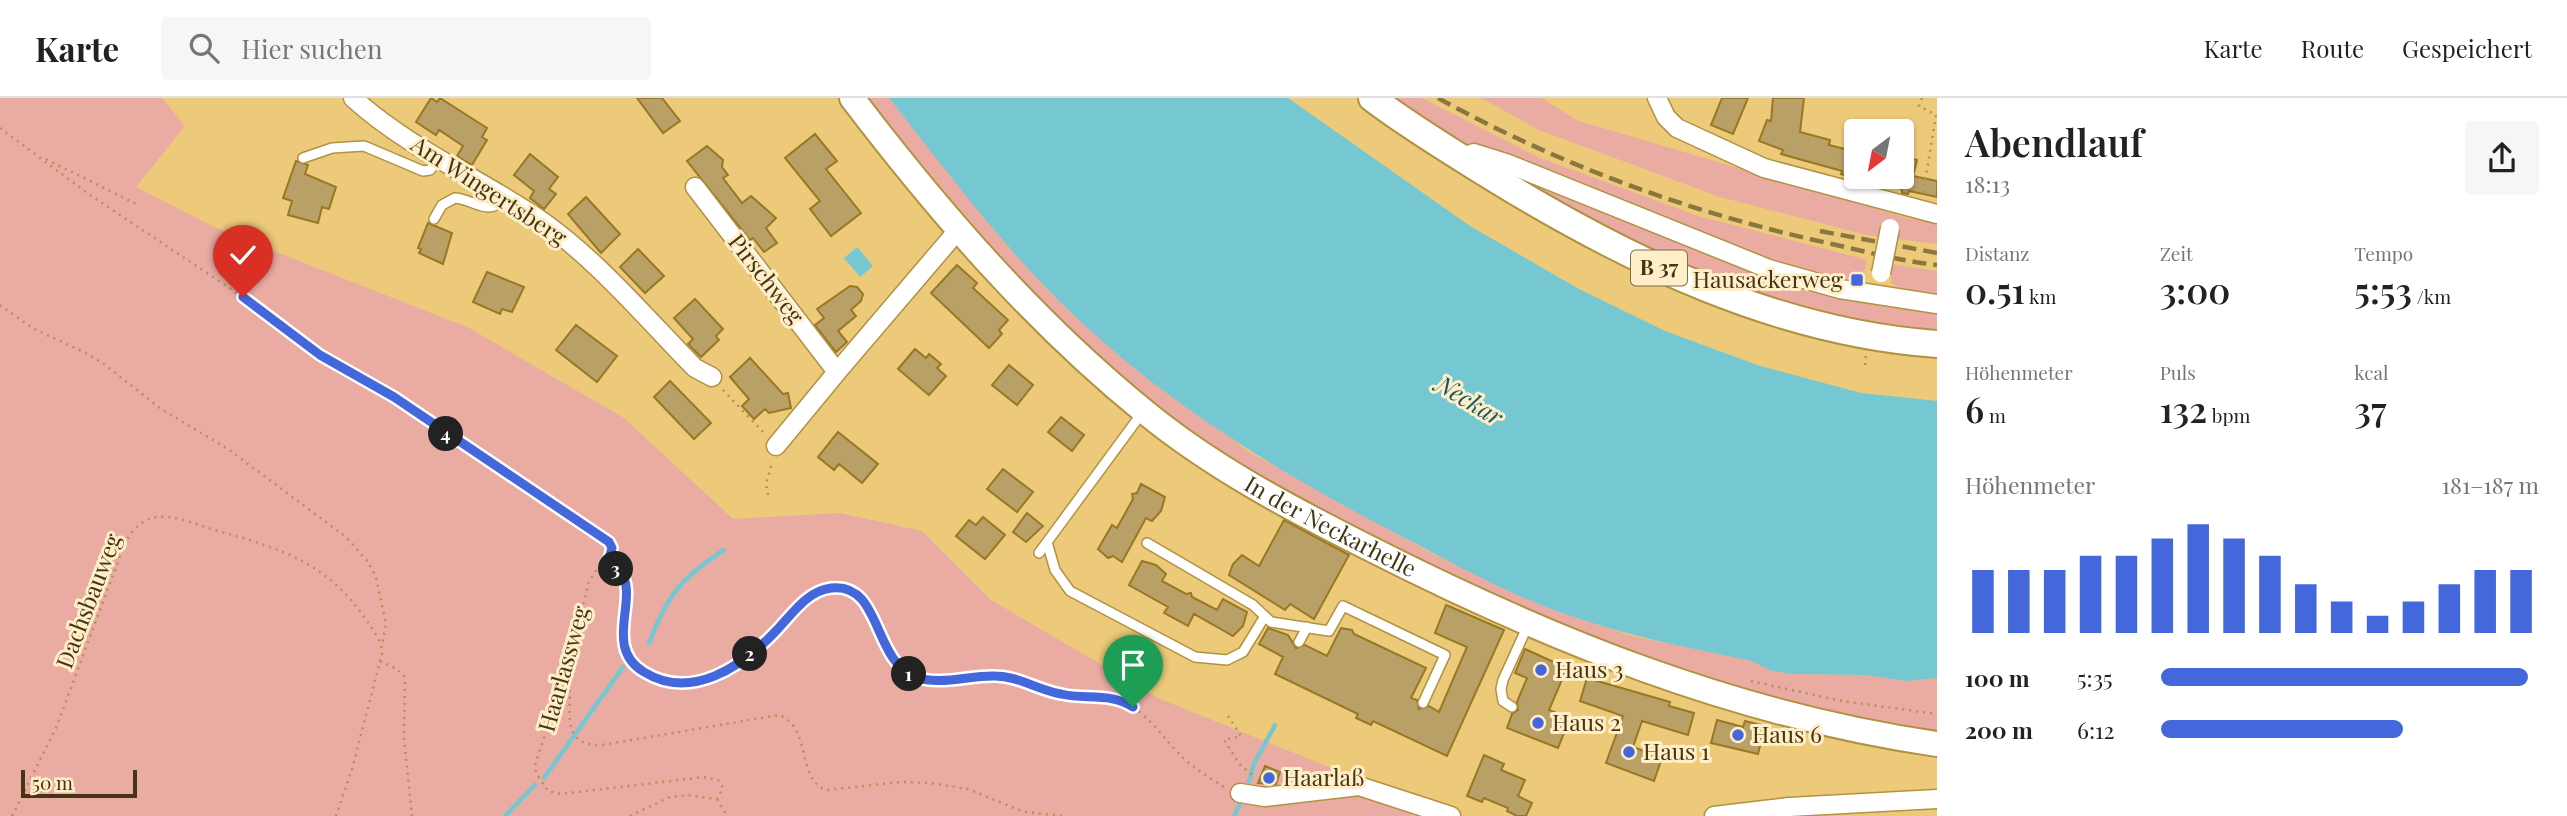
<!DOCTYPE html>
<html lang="de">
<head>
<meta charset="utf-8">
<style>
	:root { --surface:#fff; --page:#f6f6f6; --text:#222; --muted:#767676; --line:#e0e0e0; --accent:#4468db }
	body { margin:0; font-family:"Playfair Display",serif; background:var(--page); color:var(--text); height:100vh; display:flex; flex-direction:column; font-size:26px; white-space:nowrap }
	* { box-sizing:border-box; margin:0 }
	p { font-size:23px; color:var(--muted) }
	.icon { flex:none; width:38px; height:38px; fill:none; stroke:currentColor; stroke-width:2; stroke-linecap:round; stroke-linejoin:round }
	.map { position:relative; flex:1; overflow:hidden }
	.side { display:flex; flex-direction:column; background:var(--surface); width:630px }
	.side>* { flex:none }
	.needle { width:46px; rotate:212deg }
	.controls { position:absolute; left:1844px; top:21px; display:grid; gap:14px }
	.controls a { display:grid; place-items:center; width:70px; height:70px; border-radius:7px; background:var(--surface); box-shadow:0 2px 5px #0004; font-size:35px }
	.scale { position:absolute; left:21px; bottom:18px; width:116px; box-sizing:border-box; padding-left:7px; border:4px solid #443614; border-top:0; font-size:19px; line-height:24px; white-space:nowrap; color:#443614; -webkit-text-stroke:5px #ffeec7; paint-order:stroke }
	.pin { position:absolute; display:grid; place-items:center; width:60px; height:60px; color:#fff; margin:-72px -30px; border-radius:50% 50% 50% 0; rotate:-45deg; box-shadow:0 0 7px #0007 }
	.pin .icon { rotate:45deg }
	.km { position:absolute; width:35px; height:35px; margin:-18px; border-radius:50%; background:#222; color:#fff; font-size:19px; line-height:35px; text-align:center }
	.round { display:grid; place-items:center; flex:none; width:74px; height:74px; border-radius:7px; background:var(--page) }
	.summary { display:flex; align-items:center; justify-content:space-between; height:119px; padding:0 28px }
	h1 { font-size:38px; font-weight:600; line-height:52px }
	.metrics { display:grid; grid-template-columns:repeat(3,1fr); gap:10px; height:119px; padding:7px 28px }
	.metrics div { display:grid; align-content:center }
	.metrics b { font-size:35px; font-weight:600 }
	.metrics small { font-size:19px; font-weight:400 }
	.metrics p { font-size:19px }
	.chart { height:196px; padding:14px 28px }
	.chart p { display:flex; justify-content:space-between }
	.chart svg { width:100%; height:126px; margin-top:7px; stroke:var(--accent); stroke-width:6 }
	ul { padding:0 28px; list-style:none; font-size:23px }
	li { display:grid; grid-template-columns:112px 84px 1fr; align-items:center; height:52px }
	li i { height:18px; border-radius:9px; background:var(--accent) }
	header { display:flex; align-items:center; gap:42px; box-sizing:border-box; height:98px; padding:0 35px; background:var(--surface); border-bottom:2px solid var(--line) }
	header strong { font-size:33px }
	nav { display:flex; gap:38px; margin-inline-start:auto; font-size:24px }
	.search { width:490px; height:63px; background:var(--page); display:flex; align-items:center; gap:18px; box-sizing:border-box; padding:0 24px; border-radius:7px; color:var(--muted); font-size:26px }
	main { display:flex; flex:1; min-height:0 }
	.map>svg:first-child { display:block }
</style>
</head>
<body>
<header>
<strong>Karte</strong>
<div class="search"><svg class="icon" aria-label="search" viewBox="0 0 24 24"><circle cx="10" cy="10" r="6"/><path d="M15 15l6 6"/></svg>Hier suchen</div>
<nav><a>Karte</a><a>Route</a><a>Gespeichert</a></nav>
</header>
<main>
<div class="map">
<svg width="1937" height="718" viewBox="0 0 1937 718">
	<rect width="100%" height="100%" fill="#ecca7a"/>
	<path fill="#eaaba3" d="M0,0H162L185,28L136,89L216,130L469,230L624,320L733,421L840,415L922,433L991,502L1160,601L1374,687L1413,718H0Z
		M868,0H889L1005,145L1077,220L1246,352L1431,455L1559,514L1632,538L1752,563L1769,572L1791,576L1865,577L1905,583L1937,580V632C1895,625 1852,620 1811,611C1747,598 1683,572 1622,549C1437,479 1223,380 1079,240C1003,166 935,82 868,0Z
		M1387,0H1422L1538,59L1698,118L1867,162L1863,179L1835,183L1759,159L1501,57L1449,40Z
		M1481,0H1541L1579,23L1907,120L1937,125V146L1867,137L1720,99L1539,32Z
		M1519,78C1662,137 1781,198 1937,213V235L1868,228L1712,183L1520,85Z
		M1891,166L1937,173V196L1906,193L1891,185Z"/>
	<path fill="#75c7d2" d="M889,0H1288L1470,128L1579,191L1665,233L1760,268L1861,295L1937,303V580L1905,583L1865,577L1791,576L1769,572L1752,563C1688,550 1624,537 1562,515C1506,495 1451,464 1399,437C1284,377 1174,311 1079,222C1008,156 949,76 889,0Z
		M857,149L873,168L860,179L844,160Z"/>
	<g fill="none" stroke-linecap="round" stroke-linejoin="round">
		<path stroke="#75c7d2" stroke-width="4.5" d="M649,545C668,496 680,481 724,452
			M544,680L623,569
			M1249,683L1254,666L1275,627
			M505,718L535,687
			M1234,718L1240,706"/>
	</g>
	<path fill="#b9a066" stroke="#987823" stroke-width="2" d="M431,0L437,4L440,0L487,30L482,39L487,42L472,67L457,58L463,48L439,32L436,37L416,24Z
		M637,0H662L680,23L663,35Z
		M1722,0H1748L1733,36L1711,27Z
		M1773,0H1804L1800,34L1830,42L1829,47L1857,54V81L1841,76L1842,73L1781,56L1783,52L1759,43L1767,22L1771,23Z
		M815,36L837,63L826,71L861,115L831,138L810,111L820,103L785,60Z
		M707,48L723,62L722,69L728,77L723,80L742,105L751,98L776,120L766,130L777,145L764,154L753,140L750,142L687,63Z
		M530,56L558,79L549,91L556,96L544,111L530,100L534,93L514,77Z
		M1902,58L1917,62L1913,78L1937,83V99L1909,93L1908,96L1902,95V91L1871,83L1872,79H1902Z
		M296,63L308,67L305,76L336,89L329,111L322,109L318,125L288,117L292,103L283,100Z
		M586,99L620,136L601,155L568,116Z
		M428,125L452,135L443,166L419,155L421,151L418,150Z
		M638,151L664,178L645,195L620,169Z
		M957,167L977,185L973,190L1008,222L999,232L1002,236L989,250L931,195Z
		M487,174L524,189L512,214L502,211L500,216L473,204Z
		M850,188L857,189L863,196L861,203L851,212L856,218L838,233L847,244L836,254L815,227L824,220L817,211Z
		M695,201L723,231L716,238L719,242L701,259L688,246L693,241L674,220Z
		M576,227L617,258L597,284L556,252Z
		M915,251L926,260L929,256L941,266L937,270L946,278L929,297L898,271Z
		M750,260L783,296L788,295L791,310L769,315L765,311L754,321L742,308L749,301L730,279Z
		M1009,267L1033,287L1017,307L992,287Z
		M670,283L711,325L694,341L654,299Z
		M1061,319L1084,337L1072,353L1048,334Z
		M838,334L878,366L862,385L839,366L834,372L818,359Z
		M1003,371L1033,394L1017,414L987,391Z
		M1141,386L1165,399L1161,413L1152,423L1146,420L1122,464L1113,458L1108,460L1098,451L1112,427L1117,430L1133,401L1132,396L1137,395Z
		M1027,415L1043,428L1026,444L1013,434Z
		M983,419L1005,437L985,461L956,438L969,422L976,427Z
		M1284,422L1349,457L1314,521L1290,506L1285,512L1229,477L1233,466L1242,457L1259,468Z
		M1142,463L1156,467L1166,476L1162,483L1186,496L1191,495L1192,499L1217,512L1223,501L1247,514L1243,528L1233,538L1194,516L1188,528L1164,515L1168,509L1129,487Z
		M1446,507L1504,532L1447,658L1373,623L1371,627L1356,620L1358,616L1275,576L1283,559L1259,546L1268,530L1288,537L1296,550L1305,547L1327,558L1341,530L1352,532L1354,536L1426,570L1411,600L1417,602L1419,611L1429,608L1439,614L1467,549L1435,535Z
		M1525,551L1567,570L1549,612L1570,620L1558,650L1507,630L1512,616L1518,612L1517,604L1527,580L1515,575Z
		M1587,580L1670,604L1669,608L1694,615L1688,637L1642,623L1633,649L1662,660L1654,683L1606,665L1623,618L1580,603Z
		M1717,622L1743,629L1745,623L1765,628L1758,656L1711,645Z
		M1484,657L1504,666L1501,672L1525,682L1518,698L1532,705L1526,718H1517L1507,713L1508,710L1484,700L1482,704L1467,698Z
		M1265,668L1280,674L1276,686L1258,685Z"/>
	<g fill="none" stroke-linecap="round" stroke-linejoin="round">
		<defs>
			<path id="lane" d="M303,60L332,50L364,48L423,73L430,72L440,60
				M434,121L442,107L455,100C476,102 487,119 506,100
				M1047,444L1055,472L1070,493L1195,559L1227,562L1243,554L1265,518
				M1147,445L1253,507L1271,524L1329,533L1343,508L1445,557L1423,605
				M1039,455L1142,315
				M1299,544L1307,529
				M1512,609L1503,603L1501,591L1503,582L1528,527"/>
			<path id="street" d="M353,0C407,49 476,79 536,119C596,160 644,218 695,270L712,279
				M1657,0L1666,19L1677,30L1764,70L1937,116
				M1461,60L1474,55L1506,65L1769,171L1840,191L1937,206
				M695,89L837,274L959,131
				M776,348L837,274
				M1240,695L1265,699L1359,688L1451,718
				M1714,718L1789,709L1937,701"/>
			<g id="secondary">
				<path id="s1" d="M852,0C938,113 1034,224 1145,314C1212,369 1290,410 1367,449C1548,541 1735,617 1937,646"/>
			</g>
			<path id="primary" d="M1372,0C1410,29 1452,54 1492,79C1627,162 1777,235 1937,246"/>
		</defs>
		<use href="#lane" stroke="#b29241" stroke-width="12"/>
		<use href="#street" stroke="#b29241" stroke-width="21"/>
		<use href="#secondary" stroke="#b29241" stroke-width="28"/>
		<use href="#primary" stroke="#b29241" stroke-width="30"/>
		<path stroke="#af9455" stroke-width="2.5" stroke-dasharray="2 5" stroke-linecap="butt" d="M1922,0L1919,8L1936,17L1923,96
			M0,30L90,97L243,199L320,257L394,299L609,445L612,450L607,468
			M46,61L140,108
			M0,207L34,231L86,255L104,266L161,311L228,351L346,439L368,464L376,479L386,526L382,548
			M1865,267L1866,256
			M723,292L764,335
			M768,397L766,386L772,365
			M380,563L397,571L405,579L404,641L412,718
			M567,571C577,604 553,648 602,647L779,617C812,629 796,681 826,692L901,684L930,685L968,691L1024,714L1063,718
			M1751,583L1842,603L1937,616
			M1228,618L1241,638L1224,642L1241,668L1255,679
			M717,701L727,718
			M12,718L56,630L125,445C132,432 142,421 157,419C176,417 197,427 215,432C281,451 326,463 367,523C373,533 383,544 382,556L352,671L336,718
			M630,718L670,699L687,697L717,701L723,690L718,682L704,679L561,696L548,693L536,675L535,667L567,571L589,483L596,473L607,468L619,472C644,500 594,551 654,579C698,600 745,566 774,535C791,518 806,493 831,490C881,484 873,560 911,577C938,590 972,576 1000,578C1021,579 1040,592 1061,597C1080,601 1100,596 1119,602C1147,611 1166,646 1189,665C1200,674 1212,681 1224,689"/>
		<use href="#lane" stroke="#fff" stroke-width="9"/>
		<use href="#street" stroke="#fff" stroke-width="18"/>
		<use href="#secondary" stroke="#fff" stroke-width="24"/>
		<use href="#primary" stroke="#fff" stroke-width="26"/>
		<path stroke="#8c7640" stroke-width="4.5" stroke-dasharray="14 7" stroke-linecap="butt" d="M1438,0C1561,68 1694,116 1832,146C1867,154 1902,163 1937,167
			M1820,133L1937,155"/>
		<defs>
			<path id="street-bridge" d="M1881,175L1890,130"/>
		</defs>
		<use href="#street-bridge" stroke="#b29241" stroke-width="21" stroke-linecap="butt"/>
		<use href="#street-bridge" stroke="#fff" stroke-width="18"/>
	</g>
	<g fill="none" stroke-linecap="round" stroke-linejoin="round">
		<defs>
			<path id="route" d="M243,199L320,257L394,299L609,444L612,450L607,468L619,472C642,498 601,548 644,574C691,603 741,569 774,535C791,518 806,493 831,490C882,484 872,563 916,579C940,588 970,577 995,578C1018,578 1038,592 1061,596C1085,602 1110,594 1133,609"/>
		</defs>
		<use href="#route" stroke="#fff" stroke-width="14"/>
		<use href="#route" stroke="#4468db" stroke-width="9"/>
	</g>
	<g fill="#4468db" stroke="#ffeec7" stroke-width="2.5">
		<rect x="1850" y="175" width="14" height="14" rx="3.5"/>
		<circle cx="1541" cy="572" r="7"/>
		<circle cx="1538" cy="625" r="7"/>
		<circle cx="1738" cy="637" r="7"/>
		<circle cx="1629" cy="654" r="7"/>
		<circle cx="1269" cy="680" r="7"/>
	</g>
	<g text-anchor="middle" stroke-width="6" stroke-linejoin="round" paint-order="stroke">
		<rect fill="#ffeec7" stroke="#7c6d4a" stroke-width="2" x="1631" y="152.5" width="56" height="35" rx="5"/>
		<g font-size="21" font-weight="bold" fill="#443614">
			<text x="1659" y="177">B 37</text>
		</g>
		<g font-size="23" fill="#443614" stroke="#ffeec7">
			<text transform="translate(489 93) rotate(33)" y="8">Am Wingertsberg</text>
			<text transform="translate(766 181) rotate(52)" y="8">Pirschweg</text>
			<text dy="8" stroke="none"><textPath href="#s1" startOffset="649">In der Neckarhelle</textPath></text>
			<text transform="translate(89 503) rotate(-69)" y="8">Dachsbauweg</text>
			<text transform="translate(564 571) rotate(-74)" y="8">Haarlassweg</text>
		</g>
		<g font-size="23" fill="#443614" stroke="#ffeec7" text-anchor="start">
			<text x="1843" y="190" text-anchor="end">Hausackerweg</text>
			<text x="1555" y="580">Haus 3</text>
			<text x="1552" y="633">Haus 2</text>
			<text x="1752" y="645">Haus 6</text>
			<text x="1643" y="662">Haus 1</text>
			<text x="1283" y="688">Haarlaß</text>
		</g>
		<g font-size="24" font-style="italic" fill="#135a62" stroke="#ffeec7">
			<text transform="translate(1469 303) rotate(31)" y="8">Neckar</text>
		</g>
	</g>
</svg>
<div class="controls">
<a><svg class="needle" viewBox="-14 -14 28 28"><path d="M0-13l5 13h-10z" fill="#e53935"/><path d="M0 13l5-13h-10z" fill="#767676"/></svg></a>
</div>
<div class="scale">50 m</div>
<div class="pin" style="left:1133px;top:609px;background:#1e9e55"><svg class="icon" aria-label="arrive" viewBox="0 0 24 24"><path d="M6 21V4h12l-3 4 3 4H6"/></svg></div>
<div class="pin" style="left:243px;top:199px;background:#d93025"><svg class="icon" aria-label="check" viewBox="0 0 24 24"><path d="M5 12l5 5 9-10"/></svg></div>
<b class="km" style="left:909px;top:576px">1</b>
<b class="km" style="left:750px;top:556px">2</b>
<b class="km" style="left:616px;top:471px">3</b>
<b class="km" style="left:446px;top:336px">4</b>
</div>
<section class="side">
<div class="summary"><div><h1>Abendlauf</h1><p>18:13</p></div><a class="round"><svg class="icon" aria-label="share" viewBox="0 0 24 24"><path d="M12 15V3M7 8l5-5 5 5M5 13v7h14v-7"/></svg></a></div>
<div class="metrics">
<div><p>Distanz</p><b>0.51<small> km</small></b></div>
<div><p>Zeit</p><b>3:00</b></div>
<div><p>Tempo</p><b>5:53<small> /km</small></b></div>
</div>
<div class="metrics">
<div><p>Höhenmeter</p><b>6<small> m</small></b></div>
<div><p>Puls</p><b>132<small> bpm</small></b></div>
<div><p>kcal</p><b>37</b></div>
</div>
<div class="chart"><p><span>Höhenmeter</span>181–187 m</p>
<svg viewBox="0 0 160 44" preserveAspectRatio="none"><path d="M5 44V22M15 44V22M25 44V22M35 44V17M45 44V17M55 44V11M65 44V6M75 44V11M85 44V17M95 44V27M105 44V33M115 44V38M125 44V33M135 44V27M145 44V22M155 44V22"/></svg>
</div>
<ul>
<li><b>100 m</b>5:35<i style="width:97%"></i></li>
<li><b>200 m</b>6:12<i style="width:64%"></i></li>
</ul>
</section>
</main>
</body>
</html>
